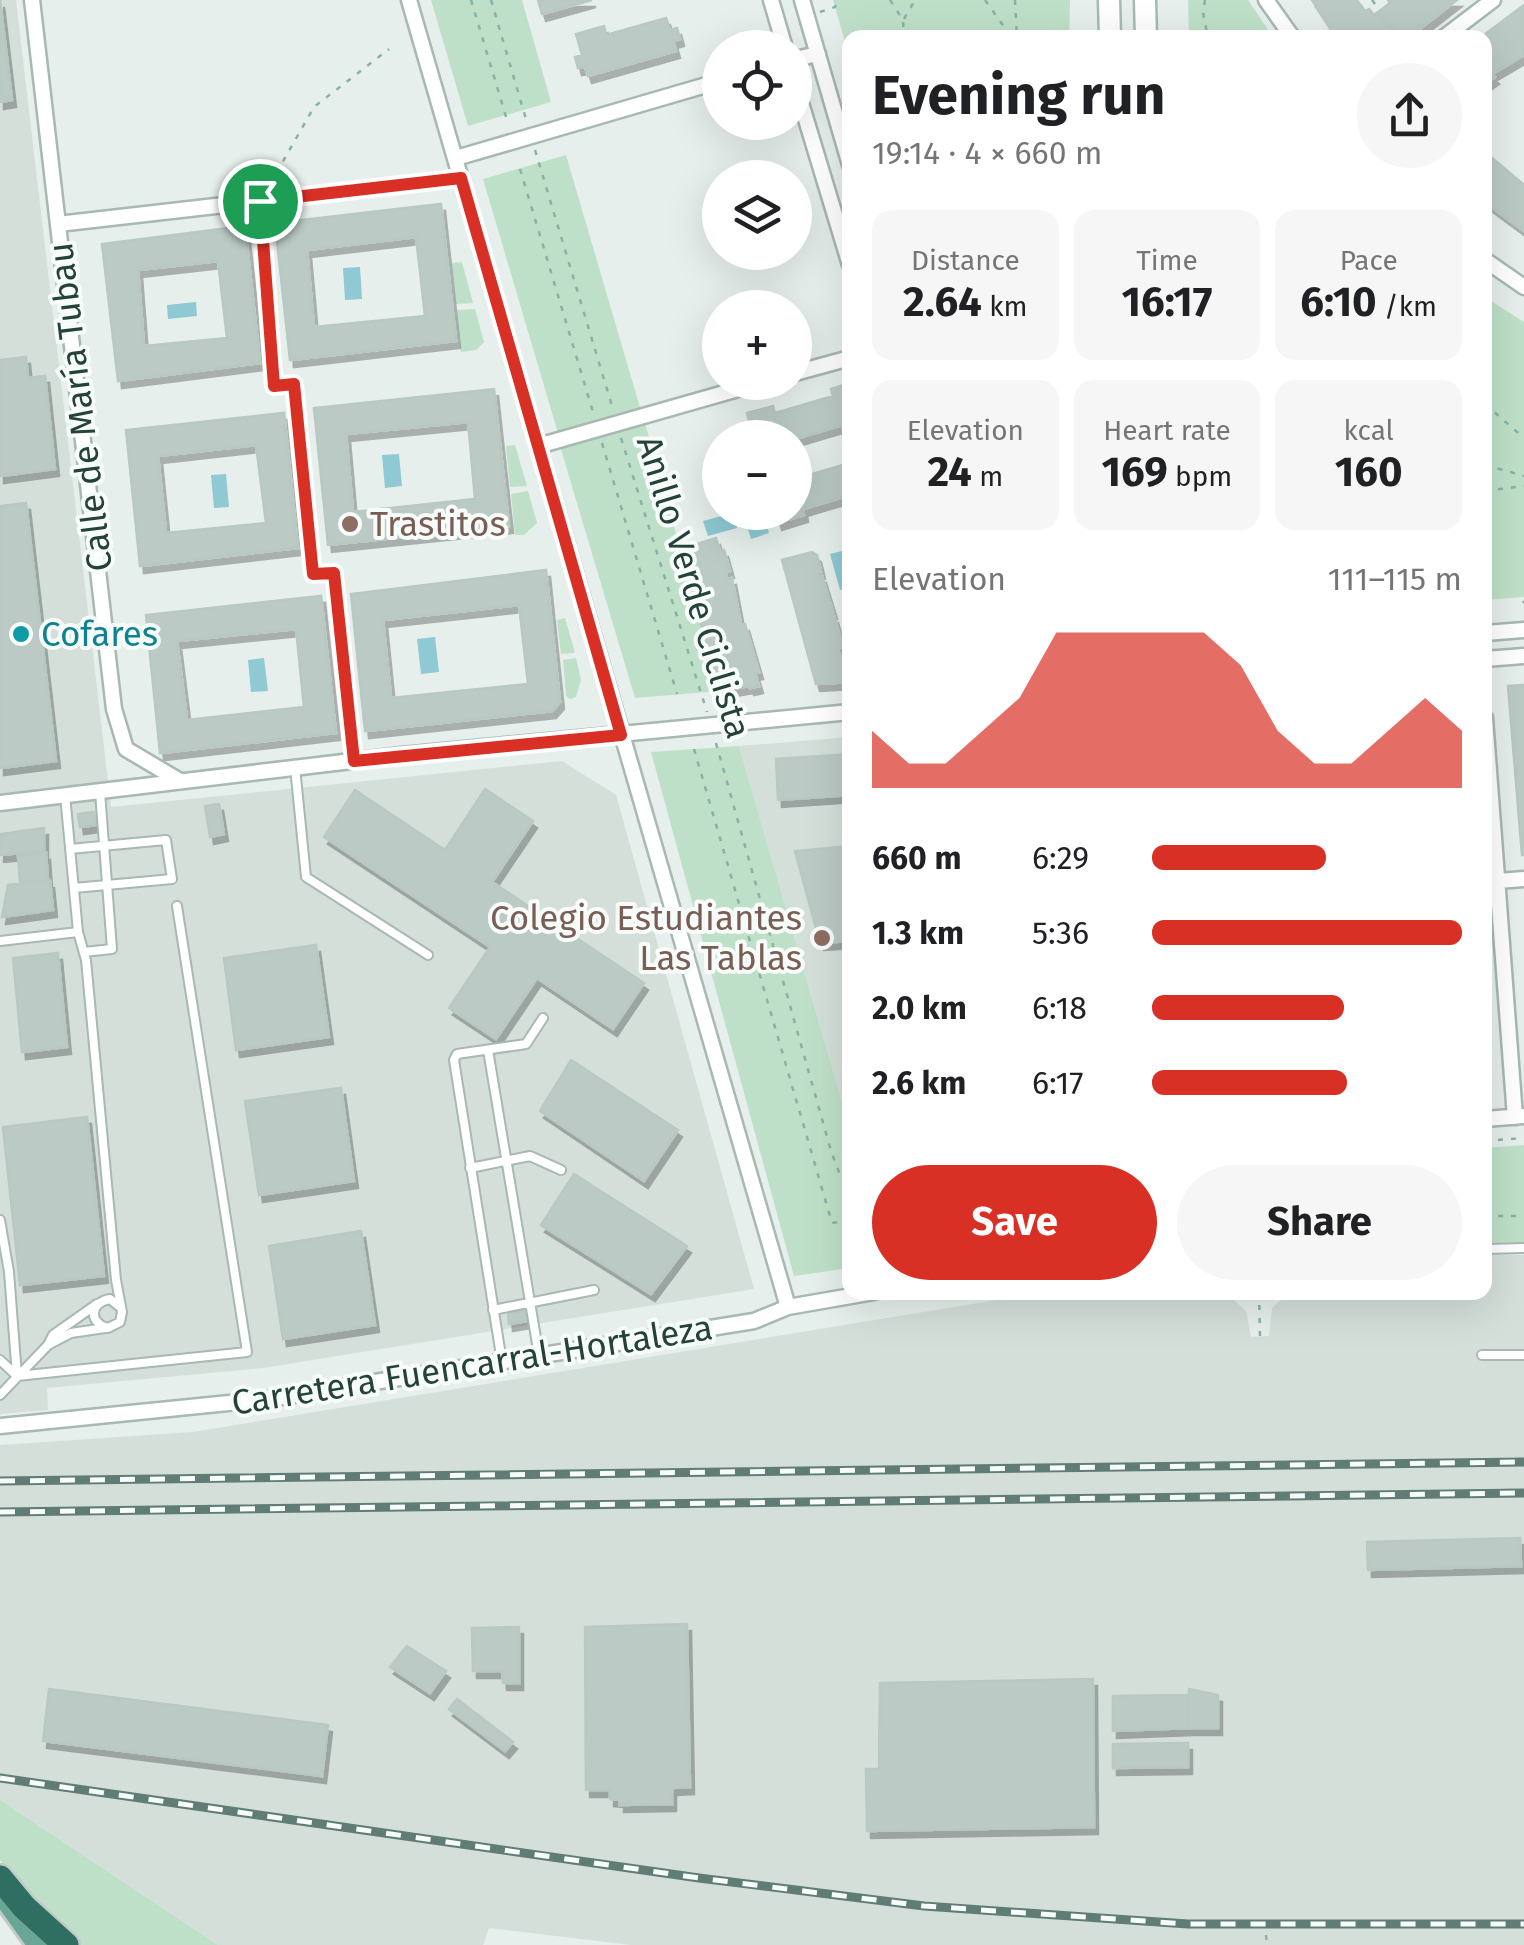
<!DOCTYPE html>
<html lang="en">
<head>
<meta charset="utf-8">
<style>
	:root { --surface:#fff; --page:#f6f6f6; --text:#202124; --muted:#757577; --accent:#d93025 }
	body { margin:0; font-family:"Fira Sans",sans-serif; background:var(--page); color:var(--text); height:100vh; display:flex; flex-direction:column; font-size:38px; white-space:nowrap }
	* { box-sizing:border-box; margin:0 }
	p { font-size:32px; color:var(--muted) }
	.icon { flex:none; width:55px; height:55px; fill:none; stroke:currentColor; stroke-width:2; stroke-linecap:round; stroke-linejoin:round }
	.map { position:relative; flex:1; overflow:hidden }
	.side { position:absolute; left:842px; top:30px; width:650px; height:1270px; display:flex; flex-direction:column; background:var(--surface); border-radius:20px; box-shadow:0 10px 40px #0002 }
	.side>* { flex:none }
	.fabs { position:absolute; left:702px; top:30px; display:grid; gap:20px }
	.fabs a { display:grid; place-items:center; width:110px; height:110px; border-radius:50%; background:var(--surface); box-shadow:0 10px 40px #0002; font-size:50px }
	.pin { position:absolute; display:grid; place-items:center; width:85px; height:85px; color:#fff; margin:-42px; border:5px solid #fff; border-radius:50%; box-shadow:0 2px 10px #0007 }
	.round { display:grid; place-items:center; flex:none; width:105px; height:105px; border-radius:52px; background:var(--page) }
	.overview { display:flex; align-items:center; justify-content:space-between; height:170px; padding:0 30px }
	h1 { font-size:55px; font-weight:700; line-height:75px }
	.stats { display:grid; grid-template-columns:repeat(3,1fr); gap:15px; height:170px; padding:10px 30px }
	.stats div { display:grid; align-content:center; border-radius:20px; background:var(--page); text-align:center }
	.stats b { font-size:42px; font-weight:700 }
	.stats small { font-size:28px; font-weight:400 }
	.stats p { font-size:28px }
	.chart { height:280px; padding:20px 30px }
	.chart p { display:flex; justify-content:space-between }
	.chart svg { width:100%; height:180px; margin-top:10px; fill:var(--accent); opacity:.7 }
	.action { display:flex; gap:20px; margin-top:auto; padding:20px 30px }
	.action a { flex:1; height:115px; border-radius:60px; background:var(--accent); color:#fff; font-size:40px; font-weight:700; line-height:115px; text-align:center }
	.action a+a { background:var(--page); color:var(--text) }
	ul { padding:0 30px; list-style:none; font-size:32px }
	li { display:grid; grid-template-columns:160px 120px 1fr; align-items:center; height:75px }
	li i { height:25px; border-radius:12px; background:var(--accent) }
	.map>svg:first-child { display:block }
</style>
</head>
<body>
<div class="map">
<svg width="1524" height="1945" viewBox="0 0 1524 1945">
	<defs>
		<filter id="shadow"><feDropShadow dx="4" dy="7" stdDeviation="0" flood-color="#0004"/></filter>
	</defs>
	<rect width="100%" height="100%" fill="#e6efeb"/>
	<path fill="#d4dfda" d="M0,0H16L111,807L562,761L616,795L754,1289L263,1368L47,1388L48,1410L0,1414Z
		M850,737V1130L739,746Z
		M1485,1255H1524V1945H631L489,1928L483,1945H218L0,1800V1445L193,1432L1039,1293H1226L1246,1311L1251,1337L1269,1336L1272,1308L1288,1293L1485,1292Z"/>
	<path fill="#bfe0c8" d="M431,0H522L551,102L468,126Z
		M833,0H1070L1069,37L850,38V59Z
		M1188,0H1248L1273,37H1189Z
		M566,155L641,411L558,433L483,179Z
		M462,262L473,303L456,304L452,263Z
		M1485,297L1524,322V597L1485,600Z
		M475,309L484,342L476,350L461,352L457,310Z
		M645,423L720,691L635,698L560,446Z
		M515,445L527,486L510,487L506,446Z
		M528,491L537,523L524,535H515L511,494Z
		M565,618L575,653L561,654L557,620Z
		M576,658L581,680L576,697L570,699L566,696L563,660Z
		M739,746L850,1130V1268L794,1276L651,752Z
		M1524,1145V1242L1485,1243V1148Z
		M0,1800L218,1945H54L0,1860Z"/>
	<path fill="#8ec9d4" d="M360,267L362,299L345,300L343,268Z
		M196,302L197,316L168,319L167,305Z
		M399,454L402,486L385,488L382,455Z
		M226,474L229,507L214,508L211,475Z
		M733,513L737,528L708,536L703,521Z
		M743,513H763L769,533L751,539Z
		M850,549V587L840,590L830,554Z
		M435,637L439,672L421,674L417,639Z
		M264,658L268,691L251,692L248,660Z"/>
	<path fill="#bbcac4" stroke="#b8c9c2" stroke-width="2.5" fill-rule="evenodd" filter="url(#shadow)" d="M0,0L12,100L0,102Z
		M538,0H592L542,14Z
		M1312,0H1357L1365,11L1369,9L1374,15L1378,12L1402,38H1337Z
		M1388,0H1457L1408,38H1402L1393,26L1390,28L1378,12L1390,3Z
		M1524,5V55L1492,74L1495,77L1485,84V38H1480Z
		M666,18L670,30L677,28L680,39L673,41L676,51L588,76L585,67L578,68L575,57L582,55L576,34L604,26L606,35Z
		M1485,152L1524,185V231L1485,202Z
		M441,204L456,341L290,360L275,223ZM416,237L425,316L314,327L307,250Z
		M245,226L260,363L118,381L102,244ZM218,261L227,338L144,346L138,270Z
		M26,357L28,378L45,376L55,469L0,476V360Z
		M850,383V453L842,425L795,439L754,438L747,413L773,406L775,413L833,396L831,389Z
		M494,389L509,526L328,545L314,408ZM468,422L475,499L353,512L346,434Z
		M284,413L298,548L140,566L126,430ZM256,445L266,523L166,533L158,456Z
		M850,463V495L803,509L804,515L778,523L775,512H795V479Z
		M26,503L56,761L0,768V506Z
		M716,538L720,551L724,550L730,571L726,572L727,579L732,578L741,625L745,624L759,672L755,673L759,686L750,688L749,686L720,691L680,549Z
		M812,552L817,555L821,572L816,574L817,578L822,576L833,612L828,614V617L834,616L843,647L838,648L840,658L850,651V682L816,684L782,560Z
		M546,570L560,702L552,711L365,731L351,594ZM519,605L528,684L391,698L383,620Z
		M321,596L336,733L160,753L146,615ZM296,629L304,707L187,720L177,641Z
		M1524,685V855H1522L1508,686Z
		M850,754V795L778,800L776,759Z
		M485,789L533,821L492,882L644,983L613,1029L537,978L496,1039L449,1008L490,947L324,837L355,790L445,850Z
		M219,804L224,834L210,837L205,806Z
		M94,812L96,825L80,827L78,814Z
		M44,828V851L0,855L1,834Z
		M850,846V941L820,943L795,851Z
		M46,853L48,880L20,882L18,856Z
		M50,881L53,910L2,917L8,885Z
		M316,945L329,1037L236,1050L224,958Z
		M58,953L67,1047L22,1052L13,958Z
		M571,1060L678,1130L644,1181L540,1111Z
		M341,1088L354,1181L259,1195L245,1101Z
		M87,1117L104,1276L20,1285L3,1127Z
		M574,1174L687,1246L651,1294L541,1225Z
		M361,1231L375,1325L283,1339L269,1246Z
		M525,1311L527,1321L509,1324L508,1313Z
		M1520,1538L1521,1566L1368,1570L1367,1542Z
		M687,1624L690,1787L672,1788V1804L620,1805V1800L610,1799V1790H586L585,1627Z
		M519,1627V1683H503L502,1671H473L472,1628Z
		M407,1646L446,1671L430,1693L390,1667Z
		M1093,1679L1094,1827L867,1831L866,1769H879L880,1683Z
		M49,1689L328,1725L322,1776L43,1741Z
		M1189,1689L1218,1695V1728H1188Z
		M1188,1695V1728L1113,1731V1696Z
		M457,1699L513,1742L505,1751L449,1709Z
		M1188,1743V1767L1113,1768V1744Z"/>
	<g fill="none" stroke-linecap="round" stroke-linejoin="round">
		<defs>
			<path id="lane" d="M295,767L306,877L428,955
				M65,795L78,932L86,960L116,1280L122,1312L120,1322L108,1328C88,1323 90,1302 110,1299L121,1308
				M70,849L166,840L172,879L74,888
				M0,941L78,932
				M84,952L112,949L100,792
				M488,1050L539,1356
				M470,1168L530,1156L561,1170
				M0,1220L9,1272L17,1376
				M1485,1249L1524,1248
				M493,1310L594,1290
				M48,1345L71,1333L105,1328
				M1482,1355H1524
				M0,1360L17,1376L247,1352L177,906
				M502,1362L454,1060L457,1054L526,1044L543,1018
				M0,1395L48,1345L53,1335L97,1304"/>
			<path id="street" d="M32,0L114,709L126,749L180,781
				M409,0L788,1307
				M771,0L785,48
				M802,0L850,165
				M1266,0L1293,38
				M1443,38L1493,0
				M795,59L818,54
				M795,83L850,265
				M456,158L720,81
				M260,201L274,386L294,384L313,574L334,573L354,761
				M58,224L461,178
				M1485,260L1524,287
				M795,373L850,358
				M538,446L763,382
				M1485,633L1524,630
				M1485,659L1524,656
				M1485,718L1515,1117
				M0,803L402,755L850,712
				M1498,881L1524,879
				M1485,1119L1524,1116
				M0,1426L269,1399L754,1321L788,1307L874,1292"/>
			<path id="secondary" d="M1109,0L1110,38
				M1145,0L1146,38"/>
			<path id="primary" d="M6,1899L39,1945"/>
			<path id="highway" d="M0,1878L24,1907L66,1945"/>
		</defs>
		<use href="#lane" stroke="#a8b8b2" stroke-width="12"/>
		<use href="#street" stroke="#a8b8b2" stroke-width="19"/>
		<use href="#secondary" stroke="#a4bbb3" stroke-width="25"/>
		<use href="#primary" stroke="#c2cac8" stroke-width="28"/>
		<use href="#highway" stroke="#c2cac8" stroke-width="30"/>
		<path stroke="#86b3a5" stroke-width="2.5" stroke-dasharray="5 8" stroke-linecap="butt" d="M471,0L507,120
			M491,0L526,119
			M890,0L903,20L904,38
			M985,0L1012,38
			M1015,0L1017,38
			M1205,0L1203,13L1208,38
			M1372,0L1378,8
			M820,12L835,7L838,0
			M904,19L915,0
			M535,150L612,406
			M520,169L593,412
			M270,184L314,107L389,49
			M1485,404L1524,438
			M621,438L707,712
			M602,443L677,694
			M1485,465L1524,476
			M1485,491L1524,486
			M1523,603L1524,601
			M716,743L831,1151L839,1172L850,1187
			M694,749L832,1223L850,1220
			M1485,1069L1494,1072
			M1485,1100L1498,1099
			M1485,1141L1524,1138
			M1485,1216H1524
			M1259,1292L1260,1336
			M1266,1935L1267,1945"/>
		<use href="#lane" stroke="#fff" stroke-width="8"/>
		<use href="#street" stroke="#fff" stroke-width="14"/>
		<use href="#secondary" stroke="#fff" stroke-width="20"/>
		<use href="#primary" stroke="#6aa596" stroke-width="22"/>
		<use href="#highway" stroke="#2f6f62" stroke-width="25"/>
		<defs>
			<path id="rail" d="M0,1481L1524,1462
				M0,1512L1524,1493
				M0,1778L699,1878L924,1906L1188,1924H1524"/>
		</defs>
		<use href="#rail" stroke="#5f7d75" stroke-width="9"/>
		<use href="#rail" stroke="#f7fbf9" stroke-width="5" stroke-dasharray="15" stroke-linecap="butt"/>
	</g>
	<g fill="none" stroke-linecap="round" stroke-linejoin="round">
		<defs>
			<path id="route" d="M461,178L621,735L354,761L334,573L313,574L294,384L274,386L260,201Z"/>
		</defs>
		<use href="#route" stroke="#fff" stroke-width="20"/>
		<use href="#route" stroke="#d93025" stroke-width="12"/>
	</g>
	<g fill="#8d6e63" stroke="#f7fbf9" stroke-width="4">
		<circle cx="350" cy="524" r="10"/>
		<circle cx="822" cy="938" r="10"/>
	</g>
	<circle fill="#0f9aa8" stroke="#f7fbf9" stroke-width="4" cx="21" cy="634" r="10"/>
	<g text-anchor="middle" stroke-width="8" stroke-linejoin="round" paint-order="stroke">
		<g font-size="35" fill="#24423a" stroke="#f7fbf9">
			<text transform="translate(80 407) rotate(-97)" y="12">Calle de María Tubau</text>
			<text transform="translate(694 587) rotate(73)" y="12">Anillo Verde Ciclista</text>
			<text transform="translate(472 1365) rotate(-9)" y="12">Carretera Fuencarral-Hortaleza</text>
		</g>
		<g font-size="35" fill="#785e54" stroke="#f7fbf9" text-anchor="start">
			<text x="370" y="536">Trastitos</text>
			<text x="802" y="930" text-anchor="end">Colegio Estudiantes<tspan x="802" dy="40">Las Tablas</tspan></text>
		</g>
		<g font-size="35" fill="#0d838f" stroke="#f7fbf9" text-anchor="start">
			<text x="41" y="646">Cofares</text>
		</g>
	</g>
</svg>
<div class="fabs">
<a><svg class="icon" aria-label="locate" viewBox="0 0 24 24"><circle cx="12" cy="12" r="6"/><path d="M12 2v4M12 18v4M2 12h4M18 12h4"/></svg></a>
<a><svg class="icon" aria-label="layers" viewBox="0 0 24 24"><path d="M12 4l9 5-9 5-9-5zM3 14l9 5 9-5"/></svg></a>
<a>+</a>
<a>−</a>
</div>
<div class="pin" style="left:260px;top:201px;background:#1e9e55"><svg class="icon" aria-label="arrive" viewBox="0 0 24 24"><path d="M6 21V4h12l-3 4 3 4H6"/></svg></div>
<section class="side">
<div class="overview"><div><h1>Evening run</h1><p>19:14 · 4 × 660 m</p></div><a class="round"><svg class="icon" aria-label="share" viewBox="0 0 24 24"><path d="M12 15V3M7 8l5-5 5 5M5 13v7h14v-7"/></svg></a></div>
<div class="stats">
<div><p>Distance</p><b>2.64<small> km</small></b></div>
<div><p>Time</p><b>16:17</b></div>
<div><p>Pace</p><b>6:10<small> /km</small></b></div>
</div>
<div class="stats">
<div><p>Elevation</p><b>24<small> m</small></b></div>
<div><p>Heart rate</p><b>169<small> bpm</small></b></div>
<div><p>kcal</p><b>160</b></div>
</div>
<div class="chart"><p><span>Elevation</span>111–115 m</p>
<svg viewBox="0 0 160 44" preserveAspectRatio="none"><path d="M0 44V30L10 38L20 38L30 30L40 22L50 6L60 6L70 6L80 6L90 6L100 14L110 30L120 38L130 38L140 30L150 22L160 30V44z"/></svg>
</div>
<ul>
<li><b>660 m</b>6:29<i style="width:56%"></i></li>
<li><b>1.3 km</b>5:36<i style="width:100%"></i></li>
<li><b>2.0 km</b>6:18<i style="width:62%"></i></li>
<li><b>2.6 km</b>6:17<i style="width:63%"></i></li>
</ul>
<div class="action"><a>Save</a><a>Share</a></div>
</section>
</div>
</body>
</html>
